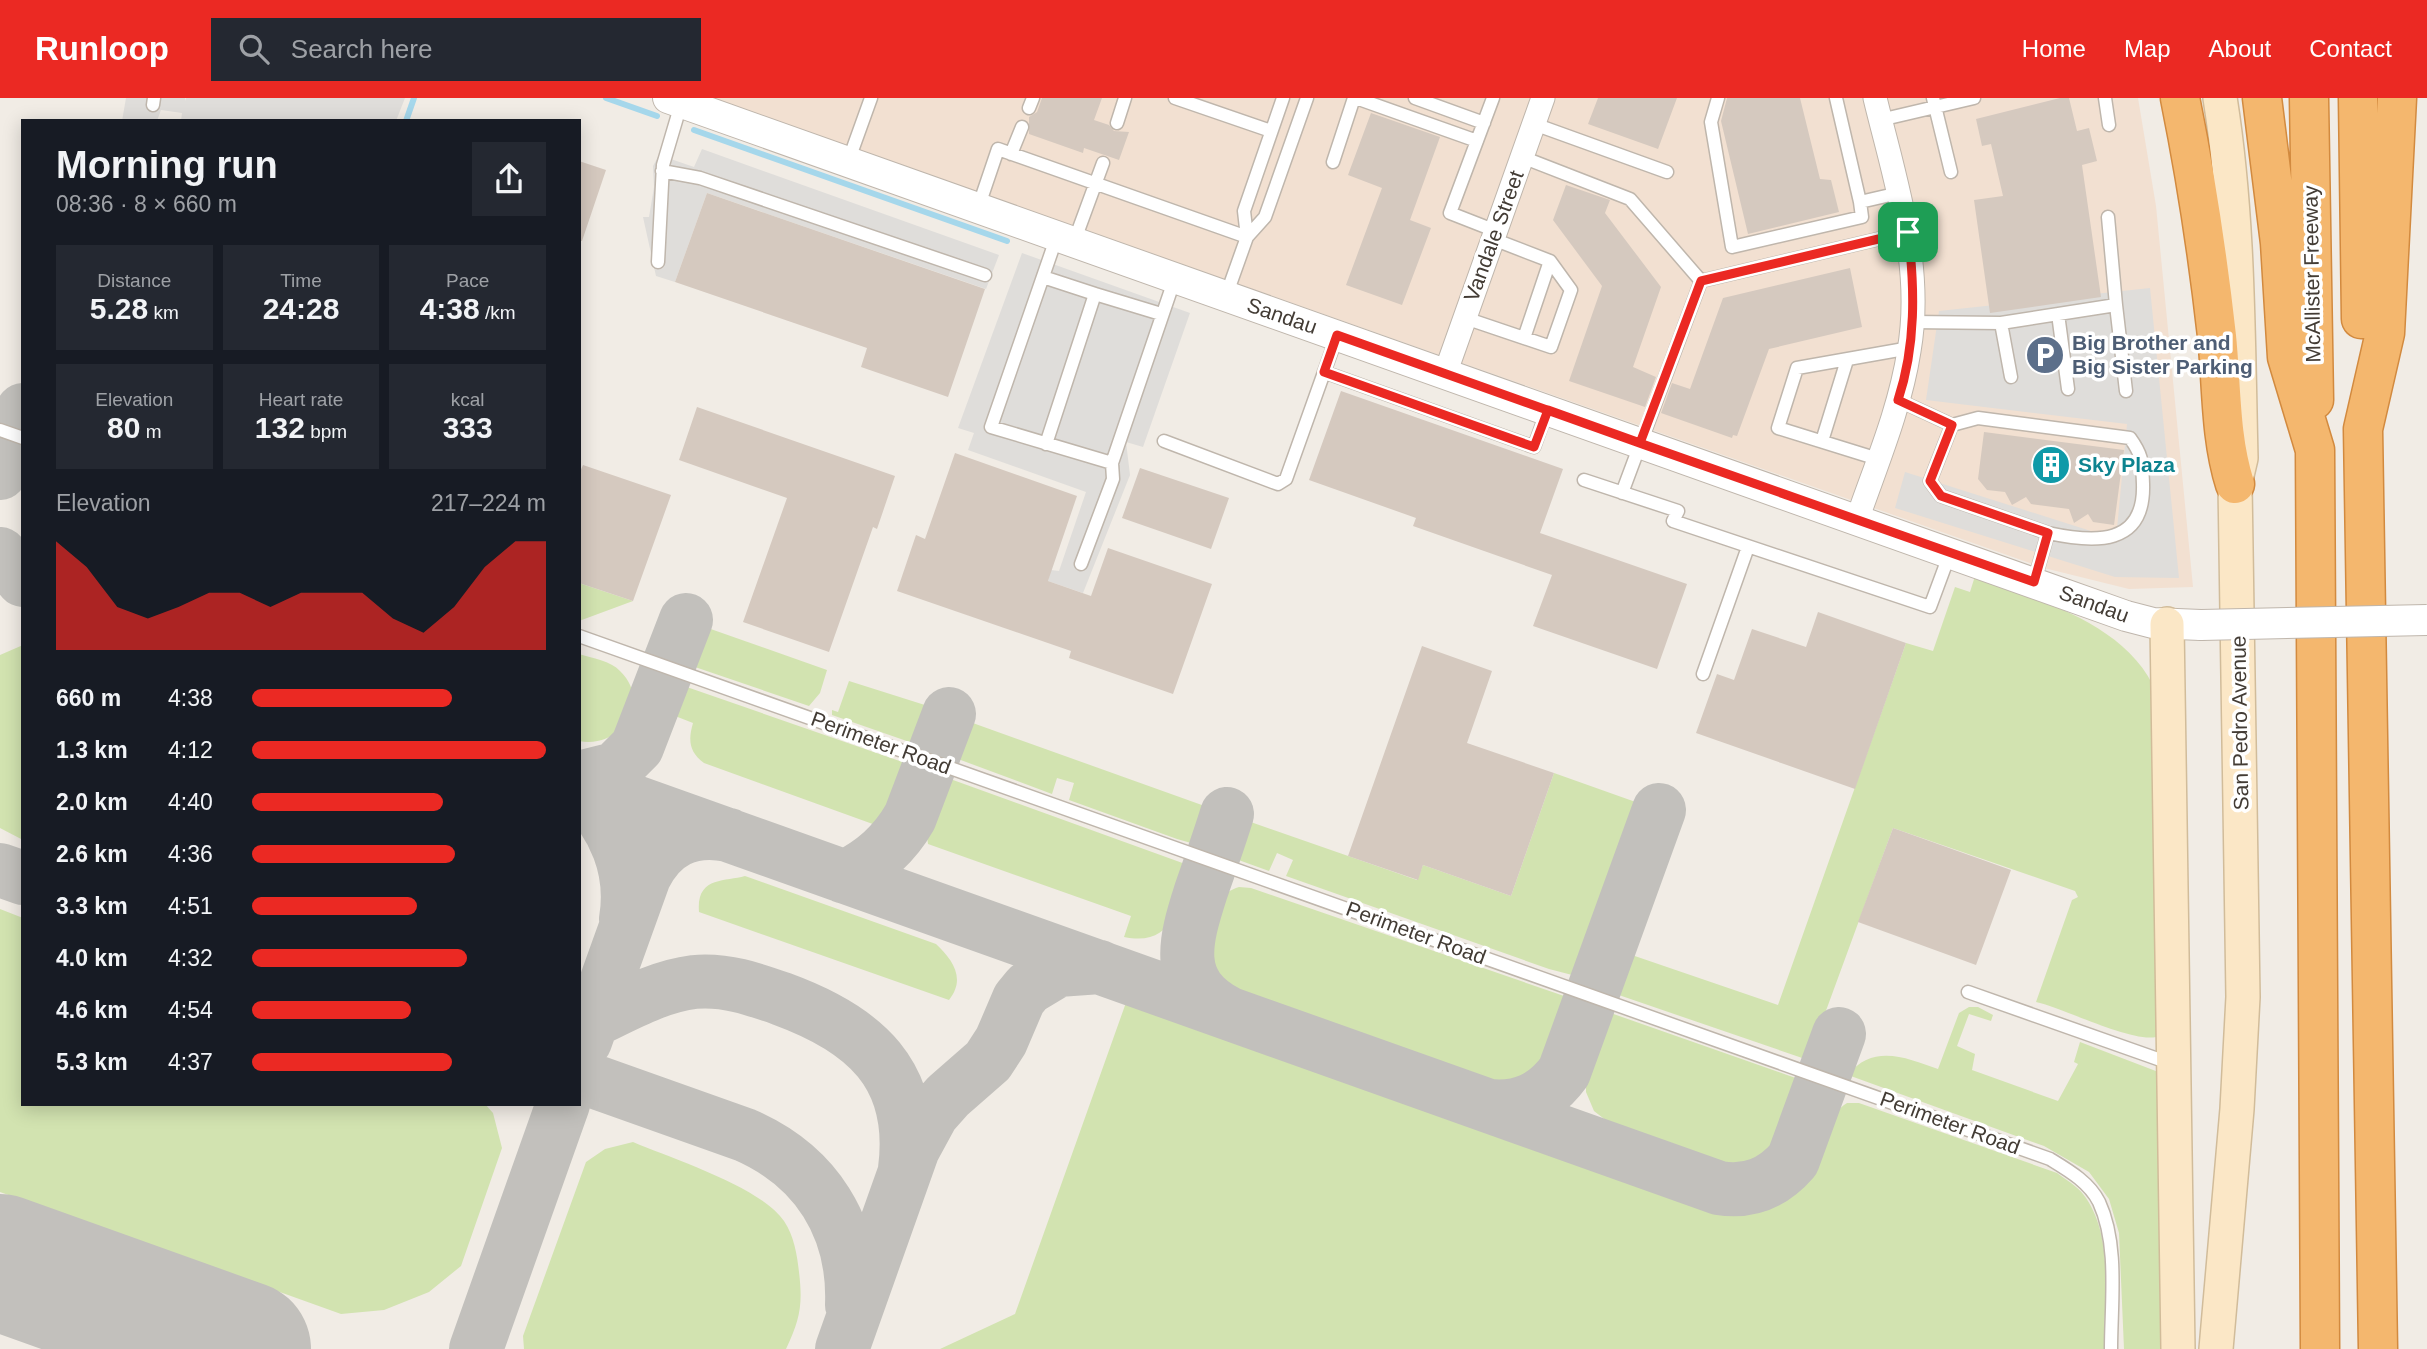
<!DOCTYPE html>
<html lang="en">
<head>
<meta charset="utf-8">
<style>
	:root { --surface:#171b24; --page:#242831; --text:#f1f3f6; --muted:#9ea1a6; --accent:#eb2923 }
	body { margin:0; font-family:Helvetica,sans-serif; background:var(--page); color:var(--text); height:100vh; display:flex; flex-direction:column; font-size:26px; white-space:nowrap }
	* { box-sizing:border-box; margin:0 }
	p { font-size:23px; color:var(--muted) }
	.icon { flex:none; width:38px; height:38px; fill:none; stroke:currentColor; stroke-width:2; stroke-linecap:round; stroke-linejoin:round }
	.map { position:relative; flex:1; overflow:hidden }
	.sheet { position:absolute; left:21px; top:21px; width:560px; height:987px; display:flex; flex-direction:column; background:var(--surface); border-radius:0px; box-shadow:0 4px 18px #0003 }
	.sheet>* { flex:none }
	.pin { position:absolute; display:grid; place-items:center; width:60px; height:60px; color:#fff; margin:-30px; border-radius:14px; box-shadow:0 4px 10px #0006 }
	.round { display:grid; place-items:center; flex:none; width:74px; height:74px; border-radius:0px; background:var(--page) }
	.overview { display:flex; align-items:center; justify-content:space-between; height:119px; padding:0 35px }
	h1 { font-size:38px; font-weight:800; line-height:52px }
	.figures { display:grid; grid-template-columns:repeat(3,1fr); gap:10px; height:119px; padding:7px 35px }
	.figures div { display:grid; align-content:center; border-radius:0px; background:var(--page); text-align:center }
	.figures b { font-size:30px; font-weight:800 }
	.figures small { font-size:19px; font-weight:400 }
	.figures p { font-size:19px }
	.chart { height:196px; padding:14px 35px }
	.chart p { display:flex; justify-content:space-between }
	.chart svg { width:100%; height:126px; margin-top:7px; fill:var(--accent); opacity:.7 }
	ul { padding:0 35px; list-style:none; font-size:23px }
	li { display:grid; grid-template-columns:112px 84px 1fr; align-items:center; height:52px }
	li i { height:18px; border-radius:9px; background:var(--accent) }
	header { display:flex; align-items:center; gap:42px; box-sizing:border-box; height:98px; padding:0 35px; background:var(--accent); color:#fff }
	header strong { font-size:33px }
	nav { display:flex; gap:38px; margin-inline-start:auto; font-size:24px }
	.search { width:490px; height:63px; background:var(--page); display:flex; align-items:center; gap:18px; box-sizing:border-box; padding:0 24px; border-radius:0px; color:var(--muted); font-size:26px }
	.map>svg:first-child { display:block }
</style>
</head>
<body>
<header>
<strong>Runloop</strong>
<div class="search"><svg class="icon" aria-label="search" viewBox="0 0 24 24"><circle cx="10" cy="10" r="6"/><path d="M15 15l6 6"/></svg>Search here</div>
<nav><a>Home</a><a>Map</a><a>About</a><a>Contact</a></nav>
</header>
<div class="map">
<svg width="2427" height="1251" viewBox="0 0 2427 1251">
	<rect width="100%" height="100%" fill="#f1ece5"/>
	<path fill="#f2e0d1" d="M710,0H2138L2156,108L2193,489L2129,491L2044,470Z"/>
	<path fill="#d2e3b0" d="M1975,478C2040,503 2129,526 2157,596L2161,937C2141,950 2062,909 2036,904L2072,802L2078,799L2075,793L1893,730L1820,929L1811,963L1613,895L1626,855L1778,907L1906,545L1933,553L1955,489L1970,494Z
		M579,485L633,503L579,523Z
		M705,529L827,572L820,595L809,608L692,568L698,541Z
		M23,547V742L0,730V557Z
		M579,556C592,560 611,563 620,573C653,605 620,651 579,643Z
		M849,583L928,608L932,617L921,648L832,617V612L838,614Z
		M681,587L914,668L894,719L881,729L704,665C689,654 688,642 693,625L670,616Z
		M970,624L1213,711L1204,737L1191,745L1177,741L1069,702L1074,685L1057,680L1052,696L950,658L962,627Z
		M1554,675L1644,707L1586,870L1576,878L1549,871L1286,778L1293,762L1277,755L1269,773L1233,760L1245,722L1417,782L1423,767L1511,798Z
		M942,678L1188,767L1191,775C1177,811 1172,849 1124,839L1131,818L928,746L925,725Z
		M745,778L936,846C951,860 967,880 949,902L699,814C696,778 725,784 745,778Z
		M1239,789L1251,790L1567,899L1572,902L1573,909C1556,949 1550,994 1495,989L1240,898C1204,877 1202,857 1213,820C1218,805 1222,794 1239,789Z
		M0,811L23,820V1006H485L493,1015L502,1050L461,1168L429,1194L384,1212L341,1216L0,1094Z
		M1128,899L1711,1107C1758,1115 1803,1098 1821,1051C1829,1032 1830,1016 1847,1005H1859L2057,1075C2065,1081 2077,1088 2083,1096C2115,1137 2104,1202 2104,1251H940L1015,1216Z
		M1969,909H1978L1993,917L1991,923L1969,916L1957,948L1975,956L1972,972L2058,1003L2078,966L2074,964L2080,944L2161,975L2173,1251H2124L2119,1135L2109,1101L2089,1074L2044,1048L1848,977C1873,945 1907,960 1938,971L1959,915Z
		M1605,913L1804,983L1774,1057L1750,1071L1731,1073L1719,1070L1621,1034L1594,1013L1586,994V967Z
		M633,1044C673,1061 761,1089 784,1123C794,1138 797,1156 799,1174C803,1207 800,1221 786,1251H524L523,1238L586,1064L605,1051Z"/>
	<path fill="#dfddda" d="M126,0H185V3L186,0H405L396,23H181L182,15L161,12L157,23H122Z
		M702,51L999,157L986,191L707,95L675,184L656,178L643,119H649L654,89L653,68L659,57L694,69Z
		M1022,155L1190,215L1143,349L1126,344L1130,377L1083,495L1048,483L1051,472L1059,473L1086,394L968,352L974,335L958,330Z
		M2150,190L2179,480L2115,479L1895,410L1905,374L2116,441L2127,326L1926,302L1939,213Z"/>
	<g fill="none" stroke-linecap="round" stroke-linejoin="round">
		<path stroke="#a5d7eb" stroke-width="6" d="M606,0L657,18
			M406,23L414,0
			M694,32L1007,143"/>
		<path stroke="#c2c0bc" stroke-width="54" d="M0,375L23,312
			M0,456L23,482
			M579,680L615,671L637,649L686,522
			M579,684L1719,1090C1749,1095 1773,1085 1793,1062L1839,936
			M579,692C615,726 634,772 626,821
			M1227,716C1219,742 1210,767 1201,793C1185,843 1172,886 1228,915
			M0,772L23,780
			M845,779C873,765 894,747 910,719L949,616
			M579,929C616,913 653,889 694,884C725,881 754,891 782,901C864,931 917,976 905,1071
			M585,943L644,779C661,744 690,729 729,737
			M579,978L745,1037C816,1068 855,1129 852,1207
			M1489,1008C1521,1011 1545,1000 1564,974L1659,712
			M476,1251L563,1006
			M842,1251L913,1051L932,1016L948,998L988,963L1001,943L1019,901L1028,890L1058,872L1100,869"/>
		<path stroke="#c2c0bc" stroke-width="136" d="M0,1164L243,1251"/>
	</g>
	<path fill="#d5c9bf" d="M1042,0H1102L1094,22L1109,27L1114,33L1129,34L1119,62L1084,50L1083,55L1029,36V19L1037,14Z
		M1598,0H1677L1658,51L1588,26Z
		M1727,0H1800L1820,81L1831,82L1839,114L1748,136L1721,23Z
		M2060,0H2069L2077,33L2089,30L2097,63L2082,67L2101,199L1990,215L1974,102L2003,98L1991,46L1982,48L1976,21Z
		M1371,15L1440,39L1410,122L1431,130L1402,207L1346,187L1382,90L1348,77Z
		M579,63L606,72L582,143H579Z
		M1566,87L1610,102L1605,115L1661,189L1633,269L1656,279L1645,309L1569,283L1602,188L1553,122Z
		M707,95L985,191L948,299L861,269L867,250L675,184Z
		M1850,170L1862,229L1769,251L1737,338L1733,337L1732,340L1661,315L1672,285L1690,291L1723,200Z
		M1341,293L1563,371L1540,435L1687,486L1657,571L1533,528L1552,477L1413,428L1416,420L1309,382Z
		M697,309L895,378L877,431L873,429L829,554L743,524L787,400L679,362Z
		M1984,334L2124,352L2114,427L2093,424L2088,416L2074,425L2069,411L2031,406L2026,399L2012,407L2005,394L1987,392L1978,381Z
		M955,355L1077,398L1048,483L1091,498L1108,450L1212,486L1173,596L1069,560L1071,553L897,493L916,437L925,441Z
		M583,367L671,397L633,503L579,485V376Z
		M1140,370L1229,400L1211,451L1122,420Z
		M1818,514L1906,545L1855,691L1696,635L1717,576L1734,582L1752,531L1806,549Z
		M1422,548L1492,573L1467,645L1554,675L1511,798L1423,767L1418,782L1348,758Z
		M1893,730L2011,772L1976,867L1858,824Z"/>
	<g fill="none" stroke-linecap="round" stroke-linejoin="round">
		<defs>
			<path id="service" d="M1175,0L1271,33
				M1356,0L1477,43
				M1415,0L1484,25
				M1493,0L1450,115L1496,133
				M1718,0L1711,24L1732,149L1862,119L1860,104L1899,95
				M1836,0L1860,104
				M1933,0L1951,74
				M2105,0L2109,27
				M153,7L154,0
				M1029,10L1033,0
				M1880,22L1974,0
				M1117,25L1125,0
				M1534,26L1667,74
				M1011,56L1022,29
				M1522,59L1630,101L1701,183
				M848,64L871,0
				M1333,64L1354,0
				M662,73L700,80L985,177
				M978,110L998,51L1247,139
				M1057,138L991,329L1112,365L1175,180
				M1247,139L1244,113L1283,0
				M1074,144L1103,65
				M658,164L663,67L681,6
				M1043,179L1095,196
				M1226,198L1247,139L1265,119L1307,0
				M2116,207L2126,293
				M2058,216L2068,291
				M1465,220L1551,249L1571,192L1550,163L1493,141
				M1912,224L2001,225L2116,207L2108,119
				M2001,225L2011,279
				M1524,240L1550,163
				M1324,274L1534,349L1547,313
				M1898,302L1952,327
				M0,332L23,340
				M1164,343L1278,386L1286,381L1337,238
				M1822,343L1847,262
				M1046,346L1095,196L1161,216
				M1878,361L1778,330L1797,270L1910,250
				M1584,382L1678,413L1673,423L1930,509L1950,455
				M1622,395L1701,183L1908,134
				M1081,466L1113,381L1112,365
				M2034,484L2048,435C2095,445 2145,448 2143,386C2142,364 2143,358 2130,340L1978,320L1952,327L1930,383L1941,398L2048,435
				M579,538L2050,1061C2068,1072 2089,1084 2099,1104C2119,1147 2111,1205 2111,1251
				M1703,576L1748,449
				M1968,894L2172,966"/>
			<path id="minor" d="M1445,276L1543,0
				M1857,422C1876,367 1900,311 1909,253C1924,167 1895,83 1875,0"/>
			<path id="tertiary" d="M668,0L2126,518L2153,525L2201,527"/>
			<path id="secondary" d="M2167,526L2178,1251
				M2216,1251L2237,1011L2243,899L2235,386L2241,360C2238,240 2239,119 2220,0"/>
			<path id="motorway" d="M2180,0C2196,79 2208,158 2217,238C2222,286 2220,339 2235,386
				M2262,0L2280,145L2287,259L2315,352L2320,1251
				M2309,0L2314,302
				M2358,0L2361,221
				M2378,1251L2363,331L2385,235L2397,0"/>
		</defs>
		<use href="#service" stroke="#bfb6ac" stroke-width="15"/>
		<use href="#minor" stroke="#bfb6ac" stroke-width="25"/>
		<use href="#tertiary" stroke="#bfb6ac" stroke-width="32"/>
		<use href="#secondary" stroke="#d1bc9a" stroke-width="36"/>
		<use href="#motorway" stroke="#d28a3f" stroke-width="41"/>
		<use href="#service" stroke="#fff" stroke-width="12"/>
		<use href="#minor" stroke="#fff" stroke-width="23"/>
		<use href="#tertiary" stroke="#fff" stroke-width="30"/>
		<use href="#secondary" stroke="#fbe7c6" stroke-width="33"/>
		<use href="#motorway" stroke="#f4b76e" stroke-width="38"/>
		<defs>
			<path id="tertiary-bridge" d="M2201,527L2427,522"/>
		</defs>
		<use href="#tertiary-bridge" stroke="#bfb6ac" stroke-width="32" stroke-linecap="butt"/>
		<use href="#tertiary-bridge" stroke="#fff" stroke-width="30"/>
	</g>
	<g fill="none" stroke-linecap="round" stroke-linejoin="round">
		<defs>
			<path id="route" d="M1908,134L1701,183L1640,345L1548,312L1534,349L1324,274L1337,237C1569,321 1801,402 2034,484L2048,435L1941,398L1930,383L1952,327L1898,302C1916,248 1915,190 1908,134"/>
		</defs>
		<use href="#route" stroke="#fff" stroke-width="14"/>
		<use href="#route" stroke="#eb2923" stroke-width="9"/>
	</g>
	<defs>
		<symbol id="parking-disc" viewBox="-11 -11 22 22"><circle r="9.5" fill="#5c6f8a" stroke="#fff"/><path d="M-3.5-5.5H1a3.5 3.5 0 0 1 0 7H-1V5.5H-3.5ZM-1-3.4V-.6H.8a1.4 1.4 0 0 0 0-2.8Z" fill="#fff"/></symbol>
		<symbol id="building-disc" viewBox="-11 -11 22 22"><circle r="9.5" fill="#0f9aa8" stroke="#fff"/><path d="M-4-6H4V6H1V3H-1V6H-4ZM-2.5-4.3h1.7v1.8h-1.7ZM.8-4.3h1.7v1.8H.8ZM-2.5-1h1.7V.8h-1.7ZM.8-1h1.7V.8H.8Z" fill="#fff"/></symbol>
	</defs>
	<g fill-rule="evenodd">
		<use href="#parking-disc" x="2023" y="235" width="44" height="44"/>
		<use href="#building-disc" x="2029" y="345" width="44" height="44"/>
	</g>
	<g text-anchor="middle" stroke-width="7" stroke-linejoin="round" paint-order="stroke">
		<g font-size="21" fill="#433c35" stroke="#fff">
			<text transform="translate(1494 138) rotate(-70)" y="7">Vandale Street</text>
			<text transform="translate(2312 176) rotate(-91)" y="7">McAllister Freeway</text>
			<text transform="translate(1282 218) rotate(19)" y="7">Sandau</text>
			<text transform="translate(2094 506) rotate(20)" y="7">Sandau</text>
			<text transform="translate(2240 625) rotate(-91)" y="7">San Pedro Avenue</text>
			<text transform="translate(881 645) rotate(20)" y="7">Perimeter Road</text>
			<text transform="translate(1416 835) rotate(20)" y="7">Perimeter Road</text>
			<text transform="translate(1950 1025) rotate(20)" y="7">Perimeter Road</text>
		</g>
		<g font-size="21" font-weight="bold" fill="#4e5e75" stroke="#fff" text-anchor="start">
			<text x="2072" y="252">Big Brother and<tspan x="2072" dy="24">Big Sister Parking</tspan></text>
		</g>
		<g font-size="21" font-weight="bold" fill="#0d838f" stroke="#fff" text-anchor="start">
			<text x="2078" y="374">Sky Plaza</text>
		</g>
	</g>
</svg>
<div class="pin" style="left:1908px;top:134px;background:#1e9e55"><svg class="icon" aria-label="arrive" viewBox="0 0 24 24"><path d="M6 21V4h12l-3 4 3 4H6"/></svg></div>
<section class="sheet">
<div class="overview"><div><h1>Morning run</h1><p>08:36 · 8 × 660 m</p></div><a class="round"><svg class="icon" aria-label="share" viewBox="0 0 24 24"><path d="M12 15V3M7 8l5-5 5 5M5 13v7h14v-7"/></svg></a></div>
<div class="figures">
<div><p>Distance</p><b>5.28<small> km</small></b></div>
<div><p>Time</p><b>24:28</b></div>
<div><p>Pace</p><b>4:38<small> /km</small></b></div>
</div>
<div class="figures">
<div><p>Elevation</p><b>80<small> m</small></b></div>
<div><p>Heart rate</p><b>132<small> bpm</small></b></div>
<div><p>kcal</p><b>333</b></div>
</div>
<div class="chart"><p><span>Elevation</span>217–224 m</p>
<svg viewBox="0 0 160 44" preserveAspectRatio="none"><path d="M0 44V6L10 15L20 29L30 33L40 29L50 24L60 24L70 29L80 24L90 24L100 24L110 33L120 38L130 29L140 15L150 6L160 6V44z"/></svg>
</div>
<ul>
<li><b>660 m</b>4:38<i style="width:68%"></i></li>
<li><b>1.3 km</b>4:12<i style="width:100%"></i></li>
<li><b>2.0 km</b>4:40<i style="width:65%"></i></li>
<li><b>2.6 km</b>4:36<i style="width:69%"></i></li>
<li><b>3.3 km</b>4:51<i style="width:56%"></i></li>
<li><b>4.0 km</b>4:32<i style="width:73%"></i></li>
<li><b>4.6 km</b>4:54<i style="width:54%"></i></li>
<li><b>5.3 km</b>4:37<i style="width:68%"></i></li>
</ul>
</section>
</div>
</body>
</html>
